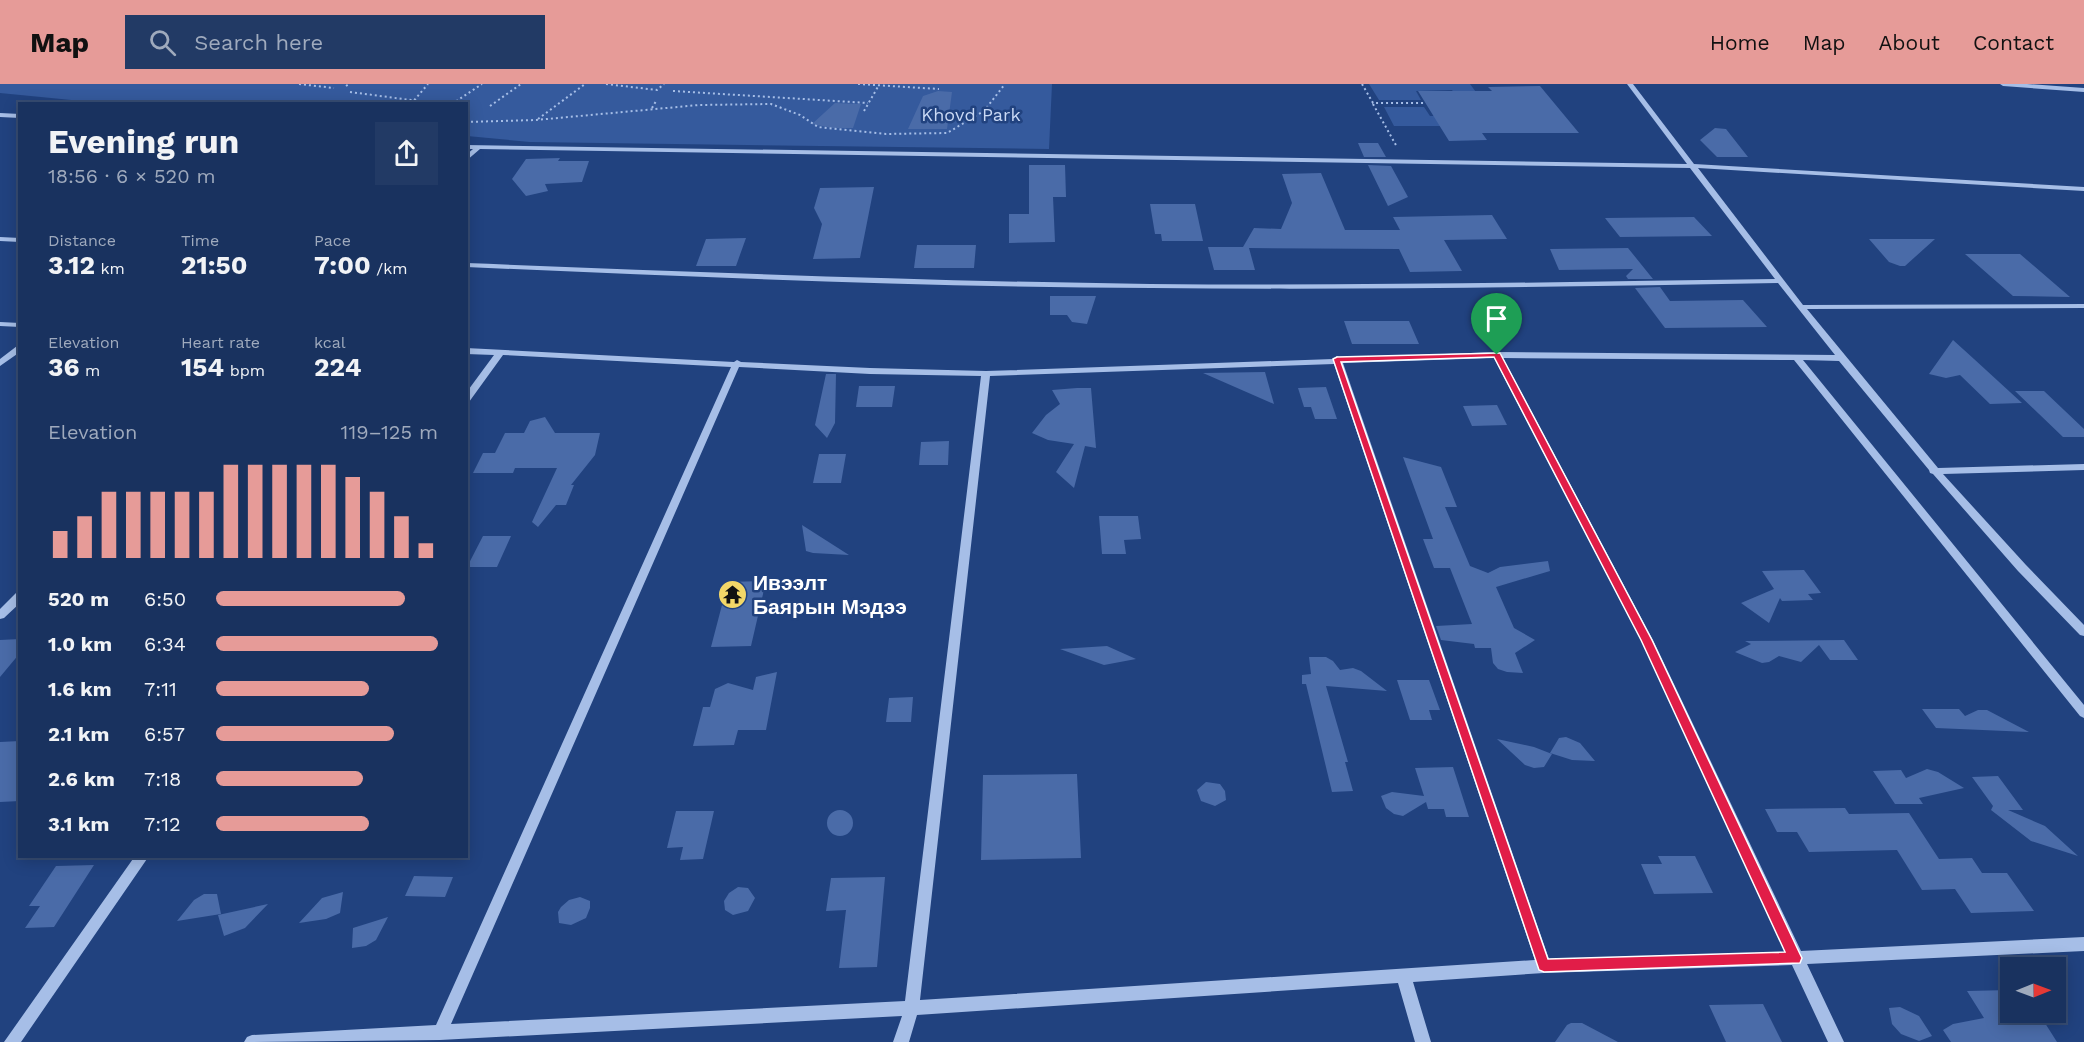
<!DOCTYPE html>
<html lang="en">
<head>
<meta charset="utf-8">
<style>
	:root { --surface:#19325f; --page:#223a65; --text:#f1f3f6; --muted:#9faabd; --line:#374d74; --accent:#e69b98 }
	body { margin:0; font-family:"Work Sans",sans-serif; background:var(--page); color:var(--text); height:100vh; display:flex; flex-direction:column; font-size:22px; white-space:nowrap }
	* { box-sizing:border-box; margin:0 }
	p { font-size:20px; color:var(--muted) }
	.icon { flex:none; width:33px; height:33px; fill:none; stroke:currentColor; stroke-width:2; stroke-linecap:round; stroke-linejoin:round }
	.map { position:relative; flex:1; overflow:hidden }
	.drawer { position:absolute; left:18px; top:18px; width:450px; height:756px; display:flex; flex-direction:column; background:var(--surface); border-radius:0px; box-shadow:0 3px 15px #0003,0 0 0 2px var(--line) }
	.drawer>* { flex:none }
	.needle { width:39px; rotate:89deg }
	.tools { position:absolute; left:2000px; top:873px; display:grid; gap:12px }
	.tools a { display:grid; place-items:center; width:66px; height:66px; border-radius:0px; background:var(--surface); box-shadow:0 3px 15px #0003,0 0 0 2px var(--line); font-size:30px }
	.pin { position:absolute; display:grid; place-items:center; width:51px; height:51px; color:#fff; margin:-62px -26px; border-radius:50% 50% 50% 0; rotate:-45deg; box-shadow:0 0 6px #0007 }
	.pin .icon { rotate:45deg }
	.round { display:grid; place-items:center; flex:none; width:63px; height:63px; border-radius:0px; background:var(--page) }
	.head { display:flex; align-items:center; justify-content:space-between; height:102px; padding:0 30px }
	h1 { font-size:33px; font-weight:700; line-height:45px }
	.figures { display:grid; grid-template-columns:repeat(3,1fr); gap:9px; height:102px; padding:6px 30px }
	.figures div { display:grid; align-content:center }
	.figures b { font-size:26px; font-weight:700 }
	.figures small { font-size:16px; font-weight:400 }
	.figures p { font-size:16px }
	.chart { height:168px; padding:12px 30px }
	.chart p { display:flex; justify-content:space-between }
	.chart svg { width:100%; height:108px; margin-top:6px; stroke:var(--accent); stroke-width:6 }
	ul { padding:0 30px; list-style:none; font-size:20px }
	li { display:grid; grid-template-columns:96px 72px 1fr; align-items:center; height:45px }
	li i { height:15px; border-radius:8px; background:var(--accent) }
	header { display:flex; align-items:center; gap:36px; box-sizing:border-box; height:84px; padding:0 30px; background:var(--accent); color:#111 }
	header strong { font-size:28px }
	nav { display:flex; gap:33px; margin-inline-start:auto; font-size:21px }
	.search { width:420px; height:54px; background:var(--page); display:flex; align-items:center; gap:15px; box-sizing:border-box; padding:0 21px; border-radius:0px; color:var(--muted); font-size:22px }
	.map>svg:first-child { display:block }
</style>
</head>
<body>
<header>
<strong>Map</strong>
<div class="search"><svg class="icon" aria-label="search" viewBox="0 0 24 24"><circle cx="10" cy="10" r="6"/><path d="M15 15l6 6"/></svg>Search here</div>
<nav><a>Home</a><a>Map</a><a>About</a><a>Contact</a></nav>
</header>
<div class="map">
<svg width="2084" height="958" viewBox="0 0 2084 958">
	<rect width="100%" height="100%" fill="#21427f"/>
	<path fill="#355a9d" d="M0,0H1052L1049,65L530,58L467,52L466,20H112L0,9Z
		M1369,0H1470L1501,42H1394L1384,23H1424L1430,32L1469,31L1452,6L1416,7L1421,16H1379Z"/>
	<path fill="#4a6ba8" d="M1540,2L1579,49H1482L1487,56L1449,57L1418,7H1492L1488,3Z
		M938,7L952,8L947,45H908L923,12Z
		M835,19L861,20L853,44H832L812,40Z
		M1715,44L1726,45L1748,73H1717L1700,56Z
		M1358,59H1378L1386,73H1364Z
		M560,74L558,77H589L582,98L545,100L548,107L526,112L512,95L526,75Z
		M1029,81H1065L1066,113H1053L1055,158L1009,159V130H1029Z
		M1368,81L1391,82L1408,113L1388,122Z
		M1321,89L1345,146H1400L1393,133L1492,131L1507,155L1444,156L1462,187L1410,188L1399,165L1249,164L1255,186H1214L1208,163H1243L1254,144L1281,145L1292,119L1282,90Z
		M874,103L860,174L813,175L822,140L814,124L820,104Z
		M1150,120H1195L1203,157H1162L1161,150H1155Z
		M1694,133L1712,152L1620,153L1605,134Z
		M746,154L736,182H696L706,155Z
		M1869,155H1935L1905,182H1900L1889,178Z
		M917,161H976L974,184H914Z
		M1628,164L1653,195H1628L1626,192L1633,185L1559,186L1550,165Z
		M1965,170H2020L2070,213L2013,212Z
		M1660,203L1670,217L1743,216L1767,243L1665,244L1635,204Z
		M1050,212H1096L1087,240L1072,238L1067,231H1050Z
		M1344,237H1409L1419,260H1352Z
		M1953,256L1974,275L2022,319L1990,320L1960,291L1946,294L1929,290Z
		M1265,288L1274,320L1203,289Z
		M826,290H836L835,339L827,354L815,341Z
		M859,302H895L892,323H856Z
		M1326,303L1337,335H1315L1311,323H1304L1298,304Z
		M1077,304H1091L1096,364L1085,362L1074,404L1056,388L1074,360L1048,356L1032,349L1046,331L1060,320L1052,306Z
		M2015,307H2044L2084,345V353H2063Z
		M1497,321L1507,341L1472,342L1463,322Z
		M545,333L555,349H600L595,371L571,401H574L566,421H556L538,443L532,438L557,384H515L513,389H473L483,369H495L505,349H524L530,337Z
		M949,357L948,381H919L921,358Z
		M819,370H846L841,399H813Z
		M1403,373L1441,383L1457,423H1445L1470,482L1488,489L1500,483L1548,477L1550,487L1496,503L1514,544L1535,556L1515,569L1523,589L1507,588L1498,585L1493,579L1491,564H1475L1474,560L1441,556L1436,542L1472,540L1450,484H1434L1423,455H1433Z
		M1099,432H1138L1141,455L1124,456L1126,470H1102Z
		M802,441L849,471L813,469L806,467Z
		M483,452H511L497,483H467Z
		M1804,486L1821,509L1808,510L1813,516L1782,517L1780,514L1769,539L1741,519L1774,505L1762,487Z
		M766,497L751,562L711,563L728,498Z
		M20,555V569L0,593V556Z
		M1844,556L1858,576H1830L1819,561L1801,578L1779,572L1769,578L1762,579L1735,568L1751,560L1745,557Z
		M1107,562L1136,575L1104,581L1060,565Z
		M1309,573H1326L1333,577L1340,586L1353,584L1361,587L1387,607L1326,602L1348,678H1345L1353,707L1332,708L1306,600H1302V591L1311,590Z
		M777,588L766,646H738L734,661L693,662L703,623H710L715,605L728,599L753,606L756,593Z
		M1397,596H1429L1440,626H1429L1432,636H1410Z
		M913,613L911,638H886L889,614Z
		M1922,625H1959L1965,632L1978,626H1987L2029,648L1936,644Z
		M1566,653L1580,659L1595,677L1572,676L1550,669L1559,654Z
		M1497,655L1534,663L1552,670L1544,683L1534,684L1525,681Z
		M20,657V717L0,718V658Z
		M1453,683L1469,733H1446L1444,725H1428L1426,718L1403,732L1394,730L1386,724L1381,712L1392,708L1424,712L1415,684Z
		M1927,685L1938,688L1964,704L1919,714L1923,720H1895L1873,687L1901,686L1906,694Z
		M1077,690L1081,774L981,776L983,691Z
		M1998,692L2023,726H2008L2045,742L2078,772L2031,757L1991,726L1993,722L1972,693Z
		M1206,698L1220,700L1225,707L1226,716L1215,722L1201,717L1197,706Z
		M1845,724L1849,730L1909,729L1939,775L1972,774L1982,789H2007L2034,827L1971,829L1955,805L1922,806L1897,766L1809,768L1797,748H1777L1765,725Z
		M827 739a13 13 0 1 1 26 0a13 13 0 1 1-26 0Z
		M676,727H714L703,775L680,776L683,763L667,764Z
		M1658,772H1695L1713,809L1654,810L1641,780H1662Z
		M94,781L54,843L25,844L40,822H29L56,782Z
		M414,792L453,793L445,813L405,812Z
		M885,793L877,883L839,884L846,826L826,827L831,794Z
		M738,803L748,804L755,814L748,827L733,831L725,826L724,817L729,809Z
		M343,808L340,829L326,835L299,839L322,814Z
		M204,810H217L221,830L177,837L194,816Z
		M580,813L590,817V824L586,834L571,841L559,839L558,828L561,823L569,816Z
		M268,820L245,844L224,852L218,831Z
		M388,833L376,856L366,862L352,864L353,844Z
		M2010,906V928H2038L2057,958H1951L1943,946L1953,940L1984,934L1967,907Z
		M1763,920L1782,958H1726L1709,921Z
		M1900,923L1919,932L1932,952L1919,957L1901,950L1892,940L1889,924Z
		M1571,939H1582L1618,958H1555L1567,941Z"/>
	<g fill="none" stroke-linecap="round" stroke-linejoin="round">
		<path stroke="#a6bee7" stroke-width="2" stroke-dasharray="2 3" stroke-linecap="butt" d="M299,0L334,4
			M606,0L657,6L664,0
			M858,0L939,5
			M1362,0L1373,19H1426
			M346,2L349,0
			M673,7L868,19
			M350,8L441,20
			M411,20L428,0
			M452,20L482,0
			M1373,20L1397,63
			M490,22L521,0
			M652,24L656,17
			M864,27L879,1
			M538,35L585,0
			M466,38L536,36L699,21L771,20L800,31L818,43L886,50L947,49L984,27L1005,0"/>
		<path fill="#a6bee7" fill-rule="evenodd" d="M1627,0H1633L1694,80L2084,103V107L1698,84L1803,221L2084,220V224L1807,225L1938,384L2084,380V386L1943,390L2026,481L2084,541V552L2080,551L2018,487L1933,390L1930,389L1929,386L1839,277L1803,276L2084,621V634L2080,632L1794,276L1503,274L1653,556L1801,867L2084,853V867L1807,880L1844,958H1828L1792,881L1544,889L1413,898L1431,958H1415L1398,899L917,931L909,958H893L902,932L440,956L244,958L247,953L252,951L436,941L731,283L503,271L469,318L466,319V309L494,271L466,270V264L734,278L737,276L741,278L870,284L986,287L1333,275L1337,272L1341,274L1497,268L1835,271L1778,199C1570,203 1361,206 1152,204C923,203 695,193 466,183V179C694,188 922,197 1150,200C1358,202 1567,198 1775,195L1690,84L480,65L466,77V71L473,65H466V61L1687,80ZM1494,274L1641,556L1786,868L1549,875L1343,279ZM1334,280L1535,876L920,916L990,292ZM739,283L870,290L981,292L905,917L451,940Z
			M2000,0H2027L2084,4V8L2003,2Z
			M0,29L20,30V34L0,33Z
			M0,153L20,154V158L0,157Z
			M0,238L20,239V243L0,242Z
			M17,262H20V268L0,282V275Z
			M20,508V519L4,534L0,535V525L16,509Z
			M135,772H149L21,958H4Z"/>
	</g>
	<path fill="#e11d48" stroke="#fff" stroke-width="1.5" fill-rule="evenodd" d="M1500,269L1652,556L1800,870L1802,874L1800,879L1544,888L1539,886L1333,275L1337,273ZM1494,273L1641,556L1785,868L1548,875L1341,278Z"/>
	<defs>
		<symbol id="temple-disc" viewBox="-11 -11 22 22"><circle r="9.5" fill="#f3d768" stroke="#21427f"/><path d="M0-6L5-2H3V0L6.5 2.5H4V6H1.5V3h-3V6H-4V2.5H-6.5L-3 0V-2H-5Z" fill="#111"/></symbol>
	</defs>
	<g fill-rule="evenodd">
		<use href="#temple-disc" x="716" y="494" width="33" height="33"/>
	</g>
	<g text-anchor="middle" stroke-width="5" stroke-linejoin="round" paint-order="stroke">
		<g font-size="18" fill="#cad9f5" stroke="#21427f">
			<text x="971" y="37">Khovd Park</text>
		</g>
		<g font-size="21" font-weight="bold" fill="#fff" stroke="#21427f" text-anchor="start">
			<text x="753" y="506">Ивээлт<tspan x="753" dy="24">Баярын Мэдээ</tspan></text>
		</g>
	</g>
</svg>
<div class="tools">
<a><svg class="needle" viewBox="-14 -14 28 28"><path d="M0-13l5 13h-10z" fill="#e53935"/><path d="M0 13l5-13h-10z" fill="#9faabd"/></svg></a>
</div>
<div class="pin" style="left:1497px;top:271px;background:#1e9e55"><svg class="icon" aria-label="arrive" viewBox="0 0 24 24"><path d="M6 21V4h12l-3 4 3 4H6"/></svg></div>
<section class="drawer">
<div class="head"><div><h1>Evening run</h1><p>18:56 · 6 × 520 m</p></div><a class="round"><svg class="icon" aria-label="share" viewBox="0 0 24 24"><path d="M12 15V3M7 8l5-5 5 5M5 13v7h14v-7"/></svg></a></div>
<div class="figures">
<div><p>Distance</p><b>3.12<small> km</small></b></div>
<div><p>Time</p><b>21:50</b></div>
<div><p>Pace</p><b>7:00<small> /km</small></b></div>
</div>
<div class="figures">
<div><p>Elevation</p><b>36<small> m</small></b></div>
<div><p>Heart rate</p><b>154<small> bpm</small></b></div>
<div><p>kcal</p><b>224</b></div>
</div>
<div class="chart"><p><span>Elevation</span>119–125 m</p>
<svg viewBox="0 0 160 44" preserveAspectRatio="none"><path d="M5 44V33M15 44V27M25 44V17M35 44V17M45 44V17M55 44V17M65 44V17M75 44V6M85 44V6M95 44V6M105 44V6M115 44V6M125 44V11M135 44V17M145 44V27M155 44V38"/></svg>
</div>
<ul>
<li><b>520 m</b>6:50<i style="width:85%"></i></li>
<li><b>1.0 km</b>6:34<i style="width:100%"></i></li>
<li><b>1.6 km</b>7:11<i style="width:69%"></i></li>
<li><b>2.1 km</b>6:57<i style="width:80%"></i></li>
<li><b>2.6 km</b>7:18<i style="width:66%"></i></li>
<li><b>3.1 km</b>7:12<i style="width:69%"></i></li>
</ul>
</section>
</div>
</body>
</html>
